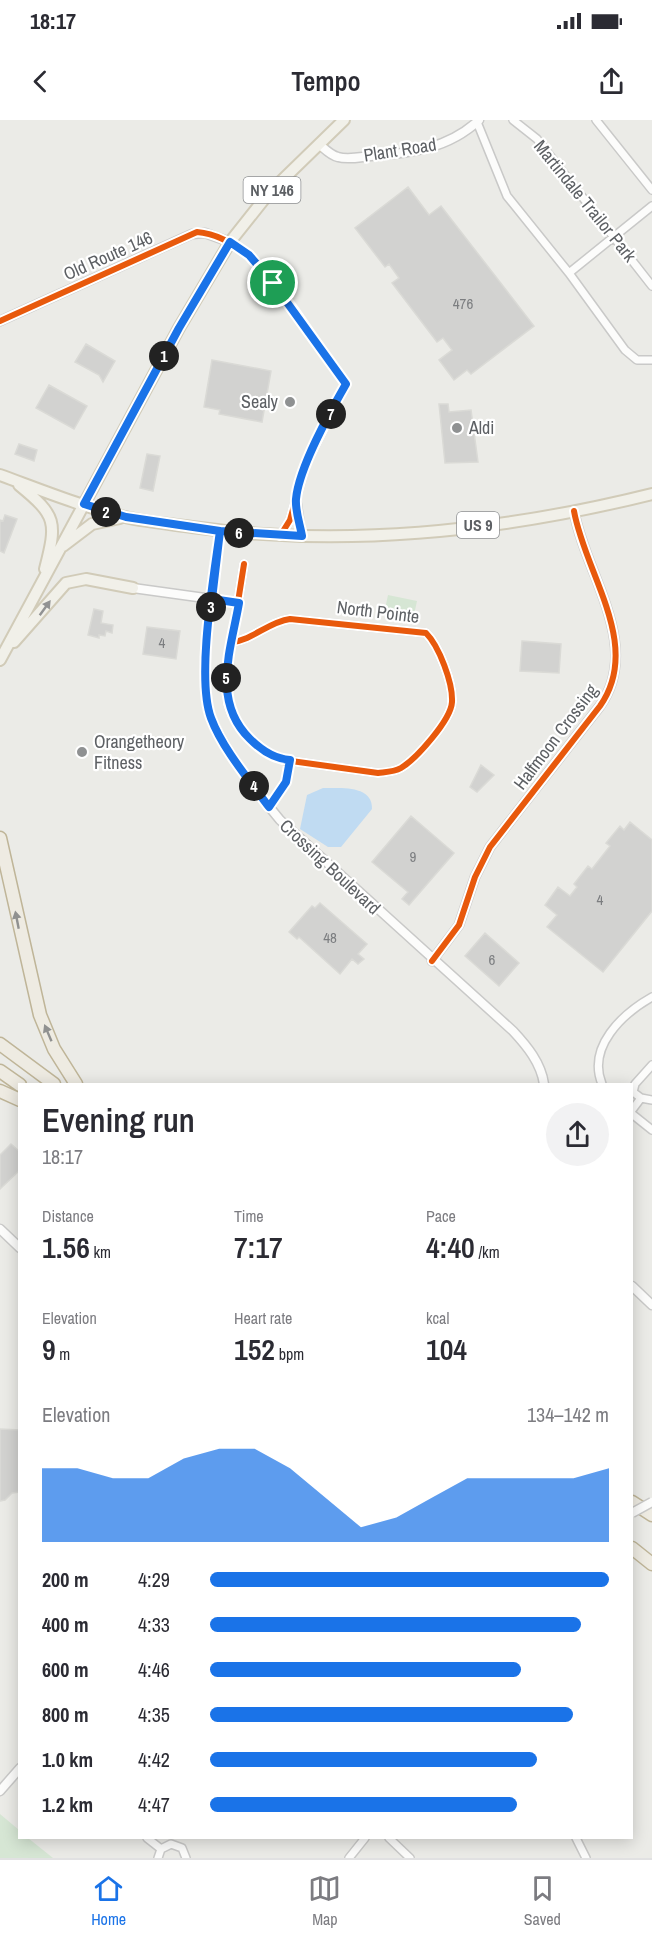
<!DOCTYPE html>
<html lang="en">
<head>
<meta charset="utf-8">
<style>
	:root { --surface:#fff; --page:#f2f2f3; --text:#2b2b33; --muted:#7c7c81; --line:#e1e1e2; --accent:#1a73e8 }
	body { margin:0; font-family:"Archivo Narrow",sans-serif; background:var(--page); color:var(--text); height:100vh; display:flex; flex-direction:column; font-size:22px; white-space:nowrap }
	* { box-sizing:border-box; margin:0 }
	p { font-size:20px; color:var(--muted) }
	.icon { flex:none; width:33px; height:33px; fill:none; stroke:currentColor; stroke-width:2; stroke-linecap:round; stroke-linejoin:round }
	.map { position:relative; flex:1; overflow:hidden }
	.details { position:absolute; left:18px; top:963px; width:615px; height:756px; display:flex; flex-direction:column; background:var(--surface); border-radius:0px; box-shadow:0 3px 15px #0003 }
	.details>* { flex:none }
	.pin { position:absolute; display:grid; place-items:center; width:51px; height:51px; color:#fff; margin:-26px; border:3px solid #fff; border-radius:50%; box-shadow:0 2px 6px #0007 }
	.km { position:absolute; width:30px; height:30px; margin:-15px; border-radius:50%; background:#222; color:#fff; font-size:16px; line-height:30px; text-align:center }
	.round { display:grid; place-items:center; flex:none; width:63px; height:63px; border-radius:32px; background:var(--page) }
	.summary { display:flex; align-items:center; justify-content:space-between; height:102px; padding:0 24px }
	h1 { font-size:33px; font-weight:600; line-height:45px }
	.stats { display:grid; grid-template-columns:repeat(3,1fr); gap:9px; height:102px; padding:6px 24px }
	.stats div { display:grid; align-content:center }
	.stats b { font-size:30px; font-weight:600 }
	.stats small { font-size:16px; font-weight:400 }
	.stats p { font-size:16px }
	.chart { height:168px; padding:12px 24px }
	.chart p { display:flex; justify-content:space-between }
	.chart svg { width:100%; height:108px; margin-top:6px; fill:var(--accent); opacity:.7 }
	ul { padding:0 24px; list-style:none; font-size:20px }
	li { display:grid; grid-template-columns:96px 72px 1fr; align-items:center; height:45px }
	li i { height:15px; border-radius:8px; background:var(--accent) }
	.status { display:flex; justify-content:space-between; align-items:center; height:42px; padding:0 30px; background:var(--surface); direction:ltr }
	.status svg { height:16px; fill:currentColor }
	header { display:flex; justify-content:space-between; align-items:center; height:78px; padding:0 24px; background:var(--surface); font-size:27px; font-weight:600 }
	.tabs { display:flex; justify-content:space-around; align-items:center; height:84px; border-top:2px solid var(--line); background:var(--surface); font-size:16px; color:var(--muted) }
	.tabs a { display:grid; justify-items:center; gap:3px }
	.tabs .on { color:var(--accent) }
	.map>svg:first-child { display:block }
</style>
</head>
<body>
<div class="status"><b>18:17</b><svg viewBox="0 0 49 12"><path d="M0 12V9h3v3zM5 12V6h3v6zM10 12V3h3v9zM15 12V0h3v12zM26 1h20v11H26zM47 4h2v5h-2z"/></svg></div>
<header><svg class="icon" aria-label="back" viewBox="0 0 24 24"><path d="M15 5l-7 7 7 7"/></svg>Tempo<svg class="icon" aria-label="share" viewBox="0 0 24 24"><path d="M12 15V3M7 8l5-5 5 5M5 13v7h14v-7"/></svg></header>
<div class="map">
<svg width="652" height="1738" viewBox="0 0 652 1738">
	<rect width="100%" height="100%" fill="#ebebe7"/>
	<path fill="#d6e6d4" d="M388,475L417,481L414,495L385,489Z
		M0,1694L19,1710L20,1718H28L53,1738H0Z"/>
	<path fill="#c0dbf2" d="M323,668C341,668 373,665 372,689L341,727H328L300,709L307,675Z"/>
	<path fill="#d2d2d0" stroke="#dadad6" stroke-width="1.5" d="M408,67L429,95L441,86L534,206L471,254L467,250L454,260L439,240L452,230L443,218L437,222L392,163L399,158L389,144L385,147L355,108Z
		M86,224L115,241L103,262L99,255L75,242Z
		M212,240L271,251L262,302L219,294L220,290L204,287Z
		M49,265L87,286L74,309L36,288Z
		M439,284H448L449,292L471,290L478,342L445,343Z
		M19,324L37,330L34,341L15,334Z
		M147,334L160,336L153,371L140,368Z
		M5,395L17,399L4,433L0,431V400L3,401Z
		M94,489L103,491L101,503L113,505L112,513L106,511L105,516L99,515V518L88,515Z
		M147,507L180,511L176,539L143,534Z
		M522,521L561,524L559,553L520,551Z
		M481,645L494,655L477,672L470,667Z
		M411,696L454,733L409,785L402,779L408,772L372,742Z
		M630,702L652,720V791L603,852L547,807L557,795L545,785L558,767L570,776L577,767L574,764L588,746L592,749L610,726L606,723L620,706L624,710Z
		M320,783L367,824L358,834L364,839L358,844L352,839L340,854L299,817L297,819L289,812L312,786L315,788Z
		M485,813L519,843L499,866L465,836Z
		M11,1024L20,1032V1050L0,1069V1035Z
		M0,1309L20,1310V1372L12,1373L5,1380L0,1381Z"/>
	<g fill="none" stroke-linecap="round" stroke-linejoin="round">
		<defs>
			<path id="minor" d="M513,0L537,19L652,166
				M596,0L652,70
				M477,2L507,76L569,153L625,230L637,240H652
				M230,122C281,155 309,218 346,264L306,344L290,400L280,416
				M569,153L652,86
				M297,382L302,416
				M212,479L239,483
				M232,522C253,520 268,502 290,499L426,513C439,526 453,563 452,582C451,600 416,639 401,648C394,652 386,652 378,653L284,640L269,634L246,615L232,595L228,584L226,558L244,444
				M269,687L286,662L290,640
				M602,964C587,927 622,894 652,877
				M641,978L633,972L635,964L652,945
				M632,990L641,978L652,980
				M632,994L652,1010
				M147,1718L161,1729
				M389,1718L410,1738
				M576,1718L586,1738
				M158,1738L161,1729L171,1724L182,1728L186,1738
				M349,1738L365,1718"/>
			<path id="tertiary" d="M319,24C325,29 330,35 338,37C348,40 360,37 371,36C411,33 448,29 479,0
				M0,201L192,114L205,113L230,122
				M220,411C214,456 196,558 211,598C222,627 260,676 280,700L513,911C527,926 541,943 544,964
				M133,468L212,479
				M432,841L459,805L475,757L490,727L600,586C643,525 585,454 574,391
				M0,1109L20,1128
				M632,1166L652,1185
				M0,1671L20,1648"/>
			<path id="primary" d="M0,355C41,370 83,387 125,397C147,402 170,404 192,407C345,428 503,411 652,374
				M19,365C57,396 57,402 45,449
				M63,426L92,404L120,398
				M14,522L66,463L86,459L133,468
				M0,540L179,208L230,122L269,73L344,0"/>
			<path id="motorway" d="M0,718L40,895L54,929L76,964
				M0,924L54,964
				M0,951L20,965
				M0,971L20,980
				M632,1382L652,1395
				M632,1428L652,1444"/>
		</defs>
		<use href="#minor" stroke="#c9c9c8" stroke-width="10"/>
		<use href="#tertiary" stroke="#c9c9c8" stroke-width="11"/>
		<use href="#primary" stroke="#d1cbb8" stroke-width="14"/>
		<use href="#motorway" stroke="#bfb598" stroke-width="15"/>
		<use href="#minor" stroke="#fcfcfb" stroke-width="7"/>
		<use href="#tertiary" stroke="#fcfcfb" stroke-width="8"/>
		<use href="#primary" stroke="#f1f0e9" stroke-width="10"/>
		<use href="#motorway" stroke="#eeebe2" stroke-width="12"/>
		<defs>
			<path id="tertiary-bridge" d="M632,1393L652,1382"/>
		</defs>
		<use href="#tertiary-bridge" stroke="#c9c9c8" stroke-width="11" stroke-linecap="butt"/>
		<use href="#tertiary-bridge" stroke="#fcfcfb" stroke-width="8"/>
		<defs>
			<path id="cycleway" d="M0,201L197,112C262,117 308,217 346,264L306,344L290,400L280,416
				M232,522C253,520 268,502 290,499L426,513C439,526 453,563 452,582C451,600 416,639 401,648C394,652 386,652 378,653L284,640L269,634L246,615L232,595L228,584L226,558L244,444
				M432,841L459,805L475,757L490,727L600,586C643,525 585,454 574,391"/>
		</defs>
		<use href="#cycleway" stroke="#fff" stroke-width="10"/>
		<use href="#cycleway" stroke="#e8590c" stroke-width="6"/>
	</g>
	<defs><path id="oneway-solid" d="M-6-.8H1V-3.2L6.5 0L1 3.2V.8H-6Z" transform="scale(1.5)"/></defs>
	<use fill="#919293" href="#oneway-solid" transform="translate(45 488) rotate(-54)"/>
	<g fill="#909190">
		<use href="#oneway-solid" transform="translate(17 800) rotate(-101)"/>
		<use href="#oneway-solid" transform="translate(48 913) rotate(-113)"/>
	</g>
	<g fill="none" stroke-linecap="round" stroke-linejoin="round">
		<defs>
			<path id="route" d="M273,163L249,135L230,122L179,208L84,384L126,397L220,411C214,456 196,558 211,598C222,628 250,661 269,687L286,662L290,640C274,639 261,630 250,619C211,581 231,529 239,483L212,479L220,411L302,416C300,404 295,391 296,379C299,347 330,292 346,264L273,163"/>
		</defs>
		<use href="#route" stroke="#fff" stroke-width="12"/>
		<use href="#route" stroke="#1a73e8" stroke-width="8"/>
	</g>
	<g fill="#8f9192" stroke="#fff" stroke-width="2">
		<circle cx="290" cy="282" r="6"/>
		<circle cx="457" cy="308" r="6"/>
		<circle cx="82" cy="632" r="6"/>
	</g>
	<g text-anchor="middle" stroke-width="4.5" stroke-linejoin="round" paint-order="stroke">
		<g font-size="15" fill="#7c7e80">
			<text x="463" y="189">476</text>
			<text x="162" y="528">4</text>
			<text x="413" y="742">9</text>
			<text x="600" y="785">4</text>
			<text x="330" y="823">48</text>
			<text x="492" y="845">6</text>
		</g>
		<g fill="#fff" stroke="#8e9092" stroke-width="1.5">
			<rect x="243.5" y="57" width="57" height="26" rx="4.5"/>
			<rect x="457" y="392" width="42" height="26" rx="4.5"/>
		</g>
		<g font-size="16" font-weight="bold" fill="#5d6064">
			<text x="272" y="76">NY 146</text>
			<text x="478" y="411">US 9</text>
		</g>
		<g font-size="18" fill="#5d6064" stroke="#fff">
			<text transform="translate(400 30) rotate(-9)" y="6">Plant Road</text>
			<text transform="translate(585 81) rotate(51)" y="6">Martindale Trailor Park</text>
			<text transform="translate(108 136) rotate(-24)" y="6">Old Route 146</text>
			<text transform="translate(378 492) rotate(7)" y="6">North Pointe</text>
			<text transform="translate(556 617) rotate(-53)" y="6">Halfmoon Crossing</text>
			<text transform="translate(330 747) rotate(43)" y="6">Crossing Boulevard</text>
		</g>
		<g font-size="18" fill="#5d6064" stroke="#fff" text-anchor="start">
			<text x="278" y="288" text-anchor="end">Sealy</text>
			<text x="469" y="314">Aldi</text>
			<text x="94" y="628">Orangetheory<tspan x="94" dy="21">Fitness</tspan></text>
		</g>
	</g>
</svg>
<div class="pin" style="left:273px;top:163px;background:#1e9e55"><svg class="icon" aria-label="arrive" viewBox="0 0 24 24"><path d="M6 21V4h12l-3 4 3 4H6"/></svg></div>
<b class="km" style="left:164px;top:236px">1</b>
<b class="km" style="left:106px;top:392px">2</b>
<b class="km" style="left:211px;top:487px">3</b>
<b class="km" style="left:254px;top:666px">4</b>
<b class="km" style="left:226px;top:558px">5</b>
<b class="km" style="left:239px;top:413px">6</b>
<b class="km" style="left:331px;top:294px">7</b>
<section class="details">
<div class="summary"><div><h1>Evening run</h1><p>18:17</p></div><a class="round"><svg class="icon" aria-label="share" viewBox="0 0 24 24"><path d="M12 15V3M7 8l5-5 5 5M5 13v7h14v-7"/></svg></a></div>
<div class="stats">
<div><p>Distance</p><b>1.56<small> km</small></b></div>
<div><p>Time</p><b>7:17</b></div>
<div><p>Pace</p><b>4:40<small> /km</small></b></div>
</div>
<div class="stats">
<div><p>Elevation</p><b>9<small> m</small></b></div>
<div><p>Heart rate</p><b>152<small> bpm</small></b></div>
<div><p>kcal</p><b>104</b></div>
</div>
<div class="chart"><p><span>Elevation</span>134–142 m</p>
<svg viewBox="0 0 160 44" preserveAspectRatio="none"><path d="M0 44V14L10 14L20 18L30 18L40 10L50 6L60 6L70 14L80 26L90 38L100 34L110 26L120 18L130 18L140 18L150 18L160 14V44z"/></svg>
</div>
<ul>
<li><b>200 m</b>4:29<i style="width:100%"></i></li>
<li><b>400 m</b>4:33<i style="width:93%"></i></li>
<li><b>600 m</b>4:46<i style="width:78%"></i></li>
<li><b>800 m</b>4:35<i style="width:91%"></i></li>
<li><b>1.0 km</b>4:42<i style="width:82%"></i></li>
<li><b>1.2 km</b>4:47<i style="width:77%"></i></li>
</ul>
</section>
</div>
<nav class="tabs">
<a class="on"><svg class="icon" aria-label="home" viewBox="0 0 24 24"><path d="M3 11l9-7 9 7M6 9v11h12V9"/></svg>Home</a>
<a><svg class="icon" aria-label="map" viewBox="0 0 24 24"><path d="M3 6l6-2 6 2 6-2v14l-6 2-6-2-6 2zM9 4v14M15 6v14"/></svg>Map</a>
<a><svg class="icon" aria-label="saved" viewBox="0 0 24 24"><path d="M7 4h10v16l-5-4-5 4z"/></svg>Saved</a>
</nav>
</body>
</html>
